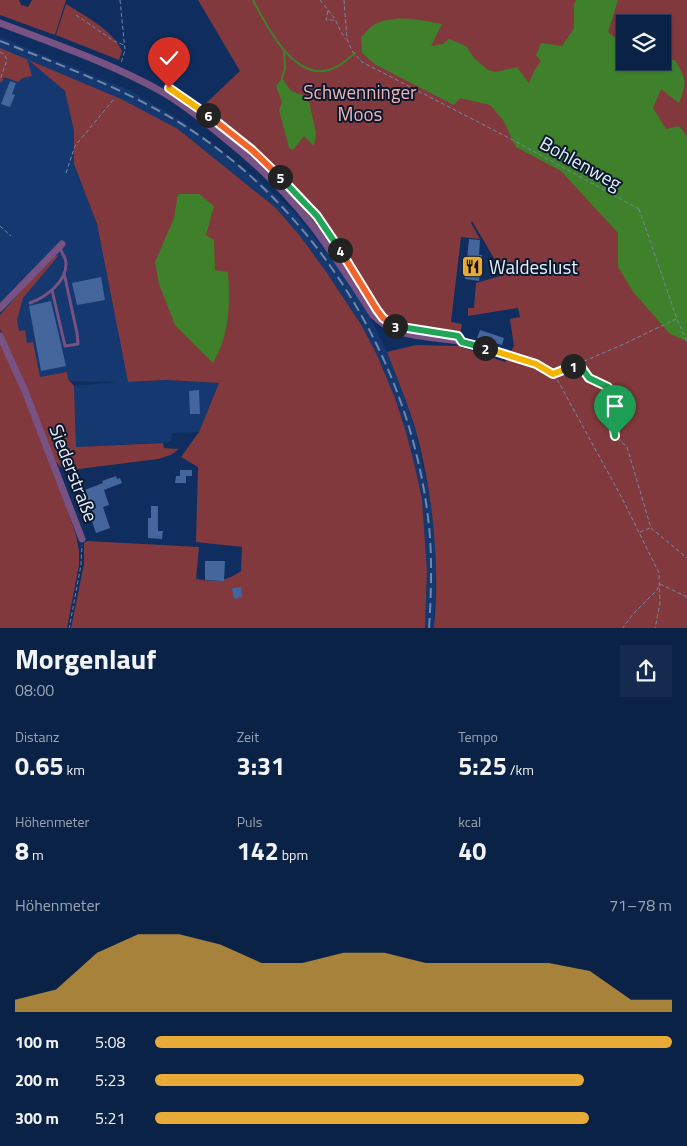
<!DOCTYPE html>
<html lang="de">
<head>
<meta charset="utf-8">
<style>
	:root { --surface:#0b2247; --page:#142a4e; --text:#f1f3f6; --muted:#9aa4b4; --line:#2b3f60; --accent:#e8ab37 }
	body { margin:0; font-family:"Titillium Web",sans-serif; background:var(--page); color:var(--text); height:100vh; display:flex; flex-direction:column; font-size:19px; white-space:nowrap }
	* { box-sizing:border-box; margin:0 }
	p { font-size:16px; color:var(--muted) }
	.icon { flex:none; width:28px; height:28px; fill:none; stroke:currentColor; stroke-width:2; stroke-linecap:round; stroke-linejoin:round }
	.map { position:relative; height:628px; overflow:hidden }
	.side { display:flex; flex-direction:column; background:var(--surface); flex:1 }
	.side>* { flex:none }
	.tools { position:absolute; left:616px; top:15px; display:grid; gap:10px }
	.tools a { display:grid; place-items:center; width:55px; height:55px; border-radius:0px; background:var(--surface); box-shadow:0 1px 4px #0004,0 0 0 1px var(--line); font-size:25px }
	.pin { position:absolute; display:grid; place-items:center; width:42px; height:42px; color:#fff; margin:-51px -21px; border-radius:50% 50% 50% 0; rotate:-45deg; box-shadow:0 0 5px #0007 }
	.pin .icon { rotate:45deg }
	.km { position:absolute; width:25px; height:25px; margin:-12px; border-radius:50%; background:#222; color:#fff; font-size:14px; line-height:25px; text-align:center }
	.round { display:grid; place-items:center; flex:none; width:52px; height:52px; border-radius:0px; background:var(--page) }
	.headline { display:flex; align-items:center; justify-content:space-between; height:85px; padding:0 15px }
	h1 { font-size:28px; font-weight:700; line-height:38px }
	.stats { display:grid; grid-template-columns:repeat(3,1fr); gap:8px; height:85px; padding:5px 15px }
	.stats div { display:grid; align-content:center }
	.stats b { font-size:25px; font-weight:700 }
	.stats small { font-size:14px; font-weight:400 }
	.stats p { font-size:14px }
	.chart { height:140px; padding:10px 15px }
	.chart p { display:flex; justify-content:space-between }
	.chart svg { width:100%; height:90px; margin-top:5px; fill:var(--accent); opacity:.7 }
	ul { padding:0 15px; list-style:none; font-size:16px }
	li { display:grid; grid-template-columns:80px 60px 1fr; align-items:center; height:38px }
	li i { height:12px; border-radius:6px; background:var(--accent) }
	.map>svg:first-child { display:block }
</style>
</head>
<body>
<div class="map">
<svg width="687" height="629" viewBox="0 0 687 629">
	<rect width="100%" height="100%" fill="#0f2e5f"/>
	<path fill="#14386f" d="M0,37L129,90L181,120L252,174L295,213L336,265L369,315L387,352L404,396L415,430L430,498L435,536L436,571L434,628H425L427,570L422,499L415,467L406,432L395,398L377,355L362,326L327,273L276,208L178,129L28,60L65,91L74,131V164L97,224L128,382L165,380L219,383L199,432L172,433L171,442L76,447L74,386L118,382L33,381L0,328Z"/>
	<path fill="#81393d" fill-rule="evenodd" d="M0,0H19L21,5L28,7L32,0H66L55,35L0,15Z
		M198,0H687V628H434C440,562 433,495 416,431C408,404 397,378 387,352L416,345L458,346L505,362L514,346L510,319L520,317L518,308L468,316V308H474L476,283L504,275L472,221L471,223L480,239L461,237L451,322L462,324L460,335L389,321L384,314L383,320L375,315C347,272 321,227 286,189C260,161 229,138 199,113L202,107L240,71ZM625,24H662V61H625Z
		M66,4C86,17 112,29 122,51L119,60L56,35Z
		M0,48L121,99L178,129L276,208L300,236L327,273L362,326L377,355L395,398L406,432L415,467L422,499L427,570L425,628H71L84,564V543L87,541L199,547L196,579C216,582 225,582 241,571L242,547L196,542L198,467L181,457L199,432L219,383L166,380L128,382L97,224L74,164V131L65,91L27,59L32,76L23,78L18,82L4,77L2,82H0Z
		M59,255L23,298L17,320L19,331L25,330L27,343L33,342L40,377L67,372L68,379L74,386L76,447L163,443L164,448L179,449L171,455L158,459L71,470L62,468L55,461L20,372L0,329V315L52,256Z
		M0,341L4,346L56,478L76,535L79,551V565L67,628H0Z"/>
	<path fill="#3f802b" d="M576,0H618L608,32L625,46L622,58L625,59V61H631L643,65L654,62L675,60C687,82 687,80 679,103L661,89L653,108L666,129L679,126L687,136V341L670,334L634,293L618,267V233L561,171L516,147L503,120L490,105L460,98L454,105L376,65L362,53L361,37C365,34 368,29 372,26C392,13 421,20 442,24L431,46L443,44L449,39L466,46L474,58L488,70L496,72L517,67L529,83L534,71L541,61L536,55L541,43L562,46L574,28V5Z
		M282,78L291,91L308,97L316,133L314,146L304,136L293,150L289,148L279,110L282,102L276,86Z
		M178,194H199L214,206L206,235L214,240L215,270L228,272C230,304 230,334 213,363L175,325L159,284L155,262L174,218Z"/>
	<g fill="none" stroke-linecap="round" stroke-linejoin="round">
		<path stroke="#3f802b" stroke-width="2" d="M253,0C266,25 293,80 329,70C339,67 347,60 355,53
			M282,78L285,69L284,51"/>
	</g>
	<path fill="#44669c" d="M10,81L16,83L12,94L15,95L10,107L1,104Z
		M469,239L480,240L479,255H482L479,281L465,279Z
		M101,277L105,300L77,305L72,283Z
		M51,301L66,366L41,371L29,306Z
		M480,330L504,338L502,345L477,338Z
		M199,390L200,414H190L189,391Z
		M180,470H192V476H186V483H175L176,476H180Z
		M116,476L117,479L120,478L122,483L104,490L109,505L103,507L110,528L96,533L82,491L103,483L102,481Z
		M151,506H158V531H163L162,539L148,538V518H151Z
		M205,561H225L224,581L205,580Z
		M241,587L242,597L234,599L232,588Z"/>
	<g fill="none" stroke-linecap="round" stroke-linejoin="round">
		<path stroke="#7488a8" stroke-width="1" stroke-dasharray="4 2.5" stroke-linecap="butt" d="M120,0L125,50L121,63
			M320,0L335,19L341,32L346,39
			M344,0L347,39L352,51L362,62L511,139L639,209
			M328,11L326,20H334
			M76,15L114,41L124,45
			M0,52L4,54L7,60L0,80
			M222,126C255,153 290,182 317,216C333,235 346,259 359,280
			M66,173L75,146L114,99
			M639,209L677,319L687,342
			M0,226L11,236
			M537,364L550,371L558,381L622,498L659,573L660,603L655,629
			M579,364L589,378L608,387L615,436L627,447L651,528L687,558
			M554,374L624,344L676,319
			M640,532L650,528
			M660,584L687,597
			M69,629L81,565L82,545
			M622,629L633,614L657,590L659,585"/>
		<path stroke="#785283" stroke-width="3" d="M52,290L65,346L78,344L77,333L64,273
			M30,303C46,297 67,282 66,262C65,257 62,252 59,247"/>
		<path stroke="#785283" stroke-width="7" d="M0,23C55,44 113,64 164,93C185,105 204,121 222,136C255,162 285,191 311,224C333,253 353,284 373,315C399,341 431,335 464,342C487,347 510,354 532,362
			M0,308L62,244
			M0,336L25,391L82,539"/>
		<path stroke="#7286a6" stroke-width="2" stroke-dasharray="10 5" stroke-linecap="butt" d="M0,41C68,68 136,93 197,134C329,224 417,378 430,537C432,567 431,598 429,629"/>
	</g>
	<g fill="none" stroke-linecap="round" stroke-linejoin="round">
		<defs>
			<path id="split-1" d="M573,366L579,364L589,378L608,387L615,436"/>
			<path id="split-2" d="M485,348L536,364L553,374L573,366"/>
			<path id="split-3" d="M395,326L458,336L462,342L485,348"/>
			<path id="split-4" d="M340,250L377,310L383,318L395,326"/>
			<path id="split-5" d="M280,177L317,216L340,250"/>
			<path id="split-6" d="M208,115L252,150L280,177"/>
			<path id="split-7" d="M169,88L208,115"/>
		</defs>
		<use href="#split-1" stroke="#fff" stroke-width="10"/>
		<use href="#split-2" stroke="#fff" stroke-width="10"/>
		<use href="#split-3" stroke="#fff" stroke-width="10"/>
		<use href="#split-4" stroke="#fff" stroke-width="10"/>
		<use href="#split-5" stroke="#fff" stroke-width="10"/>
		<use href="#split-6" stroke="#fff" stroke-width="10"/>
		<use href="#split-7" stroke="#fff" stroke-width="10"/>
		<use href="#split-1" stroke="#22a559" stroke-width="6"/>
		<use href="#split-2" stroke="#f5b400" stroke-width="6"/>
		<use href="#split-3" stroke="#22a559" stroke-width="6"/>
		<use href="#split-4" stroke="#f0652b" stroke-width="6"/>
		<use href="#split-5" stroke="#22a559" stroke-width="6"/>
		<use href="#split-6" stroke="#f0652b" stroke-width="6"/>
		<use href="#split-7" stroke="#f5b400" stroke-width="6"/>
	</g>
	<defs>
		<symbol id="restaurant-square" viewBox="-11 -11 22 22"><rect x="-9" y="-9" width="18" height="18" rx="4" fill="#e8ab37" stroke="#0a182e"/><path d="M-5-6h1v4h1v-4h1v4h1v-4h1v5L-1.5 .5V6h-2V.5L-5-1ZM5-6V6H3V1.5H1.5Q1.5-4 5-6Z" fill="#111"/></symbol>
	</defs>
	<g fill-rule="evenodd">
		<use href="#restaurant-square" x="460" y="254" width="25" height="25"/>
	</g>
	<g text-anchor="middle" stroke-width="4" stroke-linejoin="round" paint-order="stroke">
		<g font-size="19" fill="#efb5b5" stroke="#0a182e">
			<text x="360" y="99">Schwenninger<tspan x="360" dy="22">Moos</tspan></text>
		</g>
		<g font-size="19" fill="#e8f0fc" stroke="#0a182e">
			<text transform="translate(581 163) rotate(29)" y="7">Bohlenweg</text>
			<text transform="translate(74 473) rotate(69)" y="7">Siederstraße</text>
		</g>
		<g font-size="19" fill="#e8f0fc" stroke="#0a182e" text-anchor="start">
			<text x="489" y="274">Waldeslust</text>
		</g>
	</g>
</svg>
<div class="tools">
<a><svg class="icon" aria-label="layers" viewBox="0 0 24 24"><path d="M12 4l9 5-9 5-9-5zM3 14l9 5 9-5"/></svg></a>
</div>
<div class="pin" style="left:615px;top:436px;background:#1e9e55"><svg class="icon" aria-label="arrive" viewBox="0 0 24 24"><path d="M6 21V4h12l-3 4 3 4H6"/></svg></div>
<div class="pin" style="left:169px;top:88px;background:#d93025"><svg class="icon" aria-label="check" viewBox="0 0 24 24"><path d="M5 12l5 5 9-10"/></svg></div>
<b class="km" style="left:573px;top:366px">1</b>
<b class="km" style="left:485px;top:348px">2</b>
<b class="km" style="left:395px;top:326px">3</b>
<b class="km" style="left:340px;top:250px">4</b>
<b class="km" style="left:280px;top:177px">5</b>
<b class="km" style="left:208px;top:115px">6</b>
</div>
<section class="side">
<div class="headline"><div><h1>Morgenlauf</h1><p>08:00</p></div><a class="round"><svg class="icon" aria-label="share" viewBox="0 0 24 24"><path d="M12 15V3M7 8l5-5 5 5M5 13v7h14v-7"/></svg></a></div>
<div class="stats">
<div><p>Distanz</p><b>0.65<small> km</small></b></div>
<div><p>Zeit</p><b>3:31</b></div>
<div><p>Tempo</p><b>5:25<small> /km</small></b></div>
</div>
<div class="stats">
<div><p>Höhenmeter</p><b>8<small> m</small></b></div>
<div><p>Puls</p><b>142<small> bpm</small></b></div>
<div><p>kcal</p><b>40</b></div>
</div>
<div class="chart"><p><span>Höhenmeter</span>71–78 m</p>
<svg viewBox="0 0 160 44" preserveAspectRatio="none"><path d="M0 44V38L10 33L20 15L30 6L40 6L50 11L60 20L70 20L80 15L90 15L100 20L110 20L120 20L130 20L140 24L150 38L160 38V44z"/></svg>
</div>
<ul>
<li><b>100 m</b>5:08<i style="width:100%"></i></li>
<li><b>200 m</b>5:23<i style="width:83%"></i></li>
<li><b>300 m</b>5:21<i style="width:84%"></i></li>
</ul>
</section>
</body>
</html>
